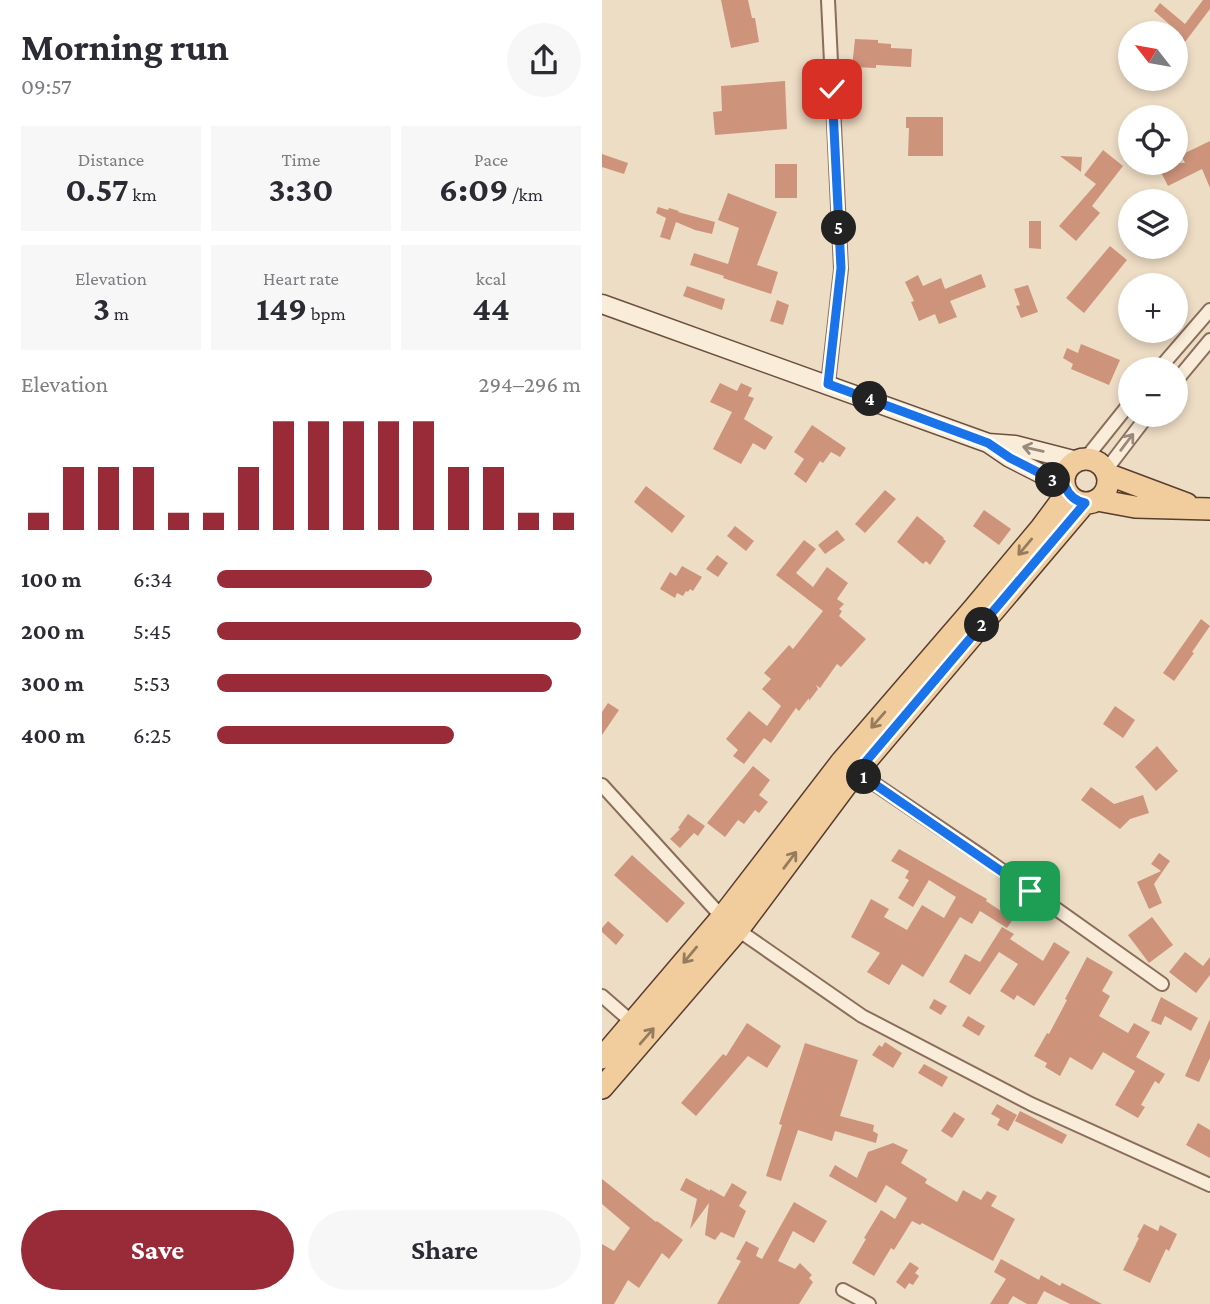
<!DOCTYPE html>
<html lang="en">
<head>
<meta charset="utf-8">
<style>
	:root { --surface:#fff; --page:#f7f7f7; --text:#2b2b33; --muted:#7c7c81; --accent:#992b39 }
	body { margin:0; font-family:"Crimson Pro",serif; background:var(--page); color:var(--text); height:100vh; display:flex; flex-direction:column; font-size:26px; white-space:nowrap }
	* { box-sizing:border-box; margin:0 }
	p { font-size:23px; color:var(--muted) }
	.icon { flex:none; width:38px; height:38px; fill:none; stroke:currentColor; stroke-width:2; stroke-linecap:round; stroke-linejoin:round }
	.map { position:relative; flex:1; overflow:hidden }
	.side { display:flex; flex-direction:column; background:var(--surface); width:602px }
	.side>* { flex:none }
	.needle { width:46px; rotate:301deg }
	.buttons { position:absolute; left:516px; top:21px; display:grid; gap:14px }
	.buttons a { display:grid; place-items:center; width:70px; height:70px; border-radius:50%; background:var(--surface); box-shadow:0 4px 10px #0003; font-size:35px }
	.pin { position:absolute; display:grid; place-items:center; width:60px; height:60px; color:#fff; margin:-30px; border-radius:14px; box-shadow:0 4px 10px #0006 }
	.km { position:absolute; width:35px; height:35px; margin:-18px; border-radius:50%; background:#222; color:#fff; font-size:19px; line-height:35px; text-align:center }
	.round { display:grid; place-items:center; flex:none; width:74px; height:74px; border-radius:37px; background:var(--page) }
	.summary { display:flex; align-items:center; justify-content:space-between; height:119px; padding:0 21px }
	h1 { font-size:38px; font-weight:700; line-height:52px }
	.metrics { display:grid; grid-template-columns:repeat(3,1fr); gap:10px; height:119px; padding:7px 21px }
	.metrics div { display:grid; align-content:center; border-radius:0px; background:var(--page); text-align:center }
	.metrics b { font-size:35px; font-weight:700 }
	.metrics small { font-size:19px; font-weight:400 }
	.metrics p { font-size:19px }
	.chart { height:196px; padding:14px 21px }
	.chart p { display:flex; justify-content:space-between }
	.chart svg { width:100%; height:126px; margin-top:7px; stroke:var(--accent); stroke-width:6 }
	.action { display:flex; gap:14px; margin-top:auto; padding:14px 21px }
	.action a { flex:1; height:80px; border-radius:42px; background:var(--accent); color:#fff; font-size:28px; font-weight:700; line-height:80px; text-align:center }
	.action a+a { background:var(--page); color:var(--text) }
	ul { padding:0 21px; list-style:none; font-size:23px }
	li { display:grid; grid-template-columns:112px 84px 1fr; align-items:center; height:52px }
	li i { height:18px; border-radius:9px; background:var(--accent) }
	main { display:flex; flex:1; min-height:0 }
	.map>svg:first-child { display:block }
</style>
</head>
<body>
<main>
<section class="side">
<div class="summary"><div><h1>Morning run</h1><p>09:57</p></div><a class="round"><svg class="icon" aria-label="share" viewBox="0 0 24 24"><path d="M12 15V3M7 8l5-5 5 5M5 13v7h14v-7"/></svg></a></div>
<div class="metrics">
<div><p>Distance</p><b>0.57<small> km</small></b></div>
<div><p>Time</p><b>3:30</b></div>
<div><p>Pace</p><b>6:09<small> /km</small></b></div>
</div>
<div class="metrics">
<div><p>Elevation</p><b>3<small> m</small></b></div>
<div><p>Heart rate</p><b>149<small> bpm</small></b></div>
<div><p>kcal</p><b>44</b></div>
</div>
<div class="chart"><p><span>Elevation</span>294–296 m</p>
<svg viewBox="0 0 160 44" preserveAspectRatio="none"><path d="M5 44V38M15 44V22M25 44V22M35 44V22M45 44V38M55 44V38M65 44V22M75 44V6M85 44V6M95 44V6M105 44V6M115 44V6M125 44V22M135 44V22M145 44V38M155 44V38"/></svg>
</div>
<ul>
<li><b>100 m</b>6:34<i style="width:59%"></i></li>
<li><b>200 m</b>5:45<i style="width:100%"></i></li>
<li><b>300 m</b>5:53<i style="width:92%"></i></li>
<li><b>400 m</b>6:25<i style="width:65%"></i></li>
</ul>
<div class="action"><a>Save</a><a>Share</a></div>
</section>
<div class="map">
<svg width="608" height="1304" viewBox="0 0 608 1304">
	<rect width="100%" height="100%" fill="#eeddc5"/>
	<path fill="#cd947b" d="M119,0H146L150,18H153L157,42L129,48Z
		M601,0H608V9L583,42L574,35V30L552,11L558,3L583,24Z
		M253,39L276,40V43L289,44V48L310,49L309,67L274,65V68L250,67Z
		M183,81L185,129L113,135L111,112L120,111L119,86Z
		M304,117H341V156H306L307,128H304Z
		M608,141V188L600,169L566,186L559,172L561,171L558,163H583L579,155Z
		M501,150L521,166L490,206L498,213L474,241L457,226L494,184L482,175Z
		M0,154L26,163L22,174L0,167Z
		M458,156L480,157L479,172Z
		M173,164H195V198H173Z
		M126,193L175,212L155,265L176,272L169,294L121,278L122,276L88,265L92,253L126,264L137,228L116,220Z
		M56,207L66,210L67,208L77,211L76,212L113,222L110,234L93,230L74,222L68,240L58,237L64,218L54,213Z
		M427,221H439V249L427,248Z
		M508,246L525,260L482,313L464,298Z
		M379,274L384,287L348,301L355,317L337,324L333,314L317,321L309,302L312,301L303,282L316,275L321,286L339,278L343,289Z
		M426,285L436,312L419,318L414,306L418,305L412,289Z
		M85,286L123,299L120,310L81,296Z
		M175,300L187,305L181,325L168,321Z
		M479,344L518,360L507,385L469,369L471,364L461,358L465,348L476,353Z
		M118,383L135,391L139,383L150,388L146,396L152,398L142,419L171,437L163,450L151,443L139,464L111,449L130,412L108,402Z
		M210,425L244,448L238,457L229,452L221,463L218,461L204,483L192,474L202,459L192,452Z
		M44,486L83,516L70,533L32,502Z
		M283,490L294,499L263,533L253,524Z
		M382,510L409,529L397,545L371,526Z
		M315,516L342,538L341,539L344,541L328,565L324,561L321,564L295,542Z
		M133,526L152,541L144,551L125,536Z
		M235,530L243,540L223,554L216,545Z
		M202,540L214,549L194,573L211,587L225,567L246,583L235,599L242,604L237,609L240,611L237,616L264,639L239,667L235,664L218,688L214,685L216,689L207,701V698L197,711L194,708L169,743L162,738L142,764L131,756L136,750L124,739L147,711L165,726L179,706L160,689L169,679L162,673L187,645L191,649L221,611L174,575Z
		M115,555L126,563L116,577L104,569Z
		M80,566L100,577L91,591L88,589L86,592L84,591L81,596L75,593L73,598L58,589L68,572L74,576Z
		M599,619L608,626L590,652L592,653L572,681L561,673Z
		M6,703L17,710L0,735V712Z
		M513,706L533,720L521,738L501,724Z
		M555,746L576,771L554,791L533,767Z
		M151,766L168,780L157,795L166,802L157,813L153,810L142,824L136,820L123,837L105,823Z
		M489,787L512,804L541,795L547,813L528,819L518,829L479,800Z
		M86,814L103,826L96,836L92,833L78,848L68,839L78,829L76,828Z
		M297,849L385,899L384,901L411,919L405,928L378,911L370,924L358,917L321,977L300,964L287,985L265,972L278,953L249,937L269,899L287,909L282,917L305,930L320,905L342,918L354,897L327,880L311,907L296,898L307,880L303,878L307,871L289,861Z
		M557,853L568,861L552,884L560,903L547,909L535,882L559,871L549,864Z
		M30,855L83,903L65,923L12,875Z
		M550,917L571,945L547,963L526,935Z
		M6,921L22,935L14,945L0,932V928Z
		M400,927L412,934L408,939L441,961L452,942L468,952L432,1006L415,995L412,1000L398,991L416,964L397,952L368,995L347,982L363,954L378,962Z
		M583,952L601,966L608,957V975L594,993L567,972Z
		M485,957L511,972L500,991L508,996L497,1016L526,1033L532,1023L548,1032L534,1057L563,1074L557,1084L553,1081L539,1105L543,1107L536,1118L513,1105L533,1071L501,1052L490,1070L468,1057L458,1076L443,1067L445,1063L432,1056L445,1033L447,1034L465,1000L463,999Z
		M559,997L596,1018L589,1031L563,1016L559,1025L549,1021Z
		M332,999L345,1006L339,1015L327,1008Z
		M366,1016L383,1026L377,1036L360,1026Z
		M608,1019V1058L597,1082L583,1076Z
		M145,1023L179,1046L165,1068L146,1056L94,1116L79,1103L121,1054L124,1056Z
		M283,1042L300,1053L291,1068L270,1055L277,1045L280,1047Z
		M203,1043L256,1060L238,1116L272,1125L271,1131L276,1134L274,1143L233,1131L230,1141L196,1130L179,1181L164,1176L180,1125L177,1124Z
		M322,1064L346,1077L340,1087L316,1073Z
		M395,1104L415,1115L406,1131L395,1125L398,1119L389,1114Z
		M418,1111L465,1135L460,1144L413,1121Z
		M352,1112L363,1119L350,1138L339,1131Z
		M596,1123L608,1130V1158L584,1145Z
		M291,1143L306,1150L299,1163L325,1179L323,1183L355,1202L361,1190L379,1200L385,1191L395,1196L389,1206L413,1219L391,1261L320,1223L318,1225L310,1221L292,1250L289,1248L272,1276L250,1263L264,1239L262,1238L279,1210L293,1219L305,1198L284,1185L274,1203L227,1176L233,1165L255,1178L266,1152Z
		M84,1178L108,1191V1189L122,1197L130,1183L145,1192L137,1206L144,1211L132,1238L119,1232L113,1240L103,1235L107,1203L88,1229L95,1199L78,1190Z
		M0,1179L54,1222L55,1221L81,1240L67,1259L60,1253L37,1288L26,1280L12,1304H0V1244L12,1251L28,1228L0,1204Z
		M192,1202L225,1221L212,1243L191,1231L176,1261L193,1269L198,1263L210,1275L207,1278L211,1282L197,1304H115L139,1261L134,1259L144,1241L157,1248L154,1256L160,1259Z
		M542,1224L556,1231L558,1225L575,1234L567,1251L564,1249L548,1283L521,1270L537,1238L535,1237Z
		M399,1259L437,1280L439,1275L458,1286L460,1283L500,1304H468L442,1291L435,1304H425L411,1296L406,1304H388L404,1279L392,1272Z
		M308,1262L317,1268L313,1273L317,1276L311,1285L307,1283L303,1289L294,1282Z"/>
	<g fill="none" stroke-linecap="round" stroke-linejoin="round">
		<defs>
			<path id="street" d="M226,0L239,269L226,384
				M557,369L608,310
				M574,381L608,340
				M484,458L528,403
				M504,470L546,415
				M255,772L381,857L560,984
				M0,785L120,917L136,930L260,1016L429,1104L608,1185
				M0,996L31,1023
				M241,1290L267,1304"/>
			<path id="secondary" d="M0,304L386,443L408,458L463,486
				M386,443L413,445L475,461"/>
			<path id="primary" d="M462 481a22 22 0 1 1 44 0a22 22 0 1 1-44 0Z
				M505,474L585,504
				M495,500L533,507L608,509
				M0,1058L120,917L240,761L372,608L439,528L465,493
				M0,1088L136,930L248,780L483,503"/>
		</defs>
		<use href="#street" stroke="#8a6e5b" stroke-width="16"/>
		<use href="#secondary" stroke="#6c503e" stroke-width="21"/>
		<use href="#primary" stroke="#583d2f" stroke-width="24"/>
		<use href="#street" stroke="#f9ecd9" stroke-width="12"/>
		<use href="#secondary" stroke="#f9ecd9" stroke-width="18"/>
		<use href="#primary" stroke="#f1cd9e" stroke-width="21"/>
	</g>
	<defs><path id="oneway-shaft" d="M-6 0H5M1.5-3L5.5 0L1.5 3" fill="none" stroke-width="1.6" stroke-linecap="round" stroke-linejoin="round" transform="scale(1.75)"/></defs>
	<g stroke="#9a8a7c">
		<use href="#oneway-shaft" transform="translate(525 442) rotate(-53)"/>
		<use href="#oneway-shaft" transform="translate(431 449) rotate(-167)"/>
	</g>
	<g stroke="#967b5e">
		<use href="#oneway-shaft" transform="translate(423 547) rotate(130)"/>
		<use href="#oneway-shaft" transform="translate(276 720) rotate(131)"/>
		<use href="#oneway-shaft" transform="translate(188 860) rotate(-53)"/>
		<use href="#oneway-shaft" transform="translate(88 955) rotate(130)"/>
		<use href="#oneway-shaft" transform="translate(45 1036) rotate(-49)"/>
	</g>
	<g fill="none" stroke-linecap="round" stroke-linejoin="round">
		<defs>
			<path id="route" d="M230,89L239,268L226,384L386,443L408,458L463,486C467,496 473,501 483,503L255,772L428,891"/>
		</defs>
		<use href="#route" stroke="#fff" stroke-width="14"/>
		<use href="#route" stroke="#1a73e8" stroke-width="9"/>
	</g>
</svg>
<div class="buttons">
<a><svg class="needle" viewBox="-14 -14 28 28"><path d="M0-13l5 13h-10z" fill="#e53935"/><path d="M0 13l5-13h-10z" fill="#7c7c81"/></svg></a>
<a><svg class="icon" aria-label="locate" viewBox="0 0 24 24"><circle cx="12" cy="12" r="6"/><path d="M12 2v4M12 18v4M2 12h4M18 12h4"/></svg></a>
<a><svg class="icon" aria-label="layers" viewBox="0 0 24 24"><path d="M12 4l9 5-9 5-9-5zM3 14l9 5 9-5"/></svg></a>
<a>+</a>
<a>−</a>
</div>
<div class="pin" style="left:428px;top:891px;background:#1e9e55"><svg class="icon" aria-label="arrive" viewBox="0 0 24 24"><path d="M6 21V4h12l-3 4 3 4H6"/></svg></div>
<div class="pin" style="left:230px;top:89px;background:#d93025"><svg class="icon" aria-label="check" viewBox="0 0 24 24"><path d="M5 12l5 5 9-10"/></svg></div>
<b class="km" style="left:262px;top:777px">1</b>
<b class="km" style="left:380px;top:625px">2</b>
<b class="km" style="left:451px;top:480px">3</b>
<b class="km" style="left:268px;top:399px">4</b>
<b class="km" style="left:237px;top:228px">5</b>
</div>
</main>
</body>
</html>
